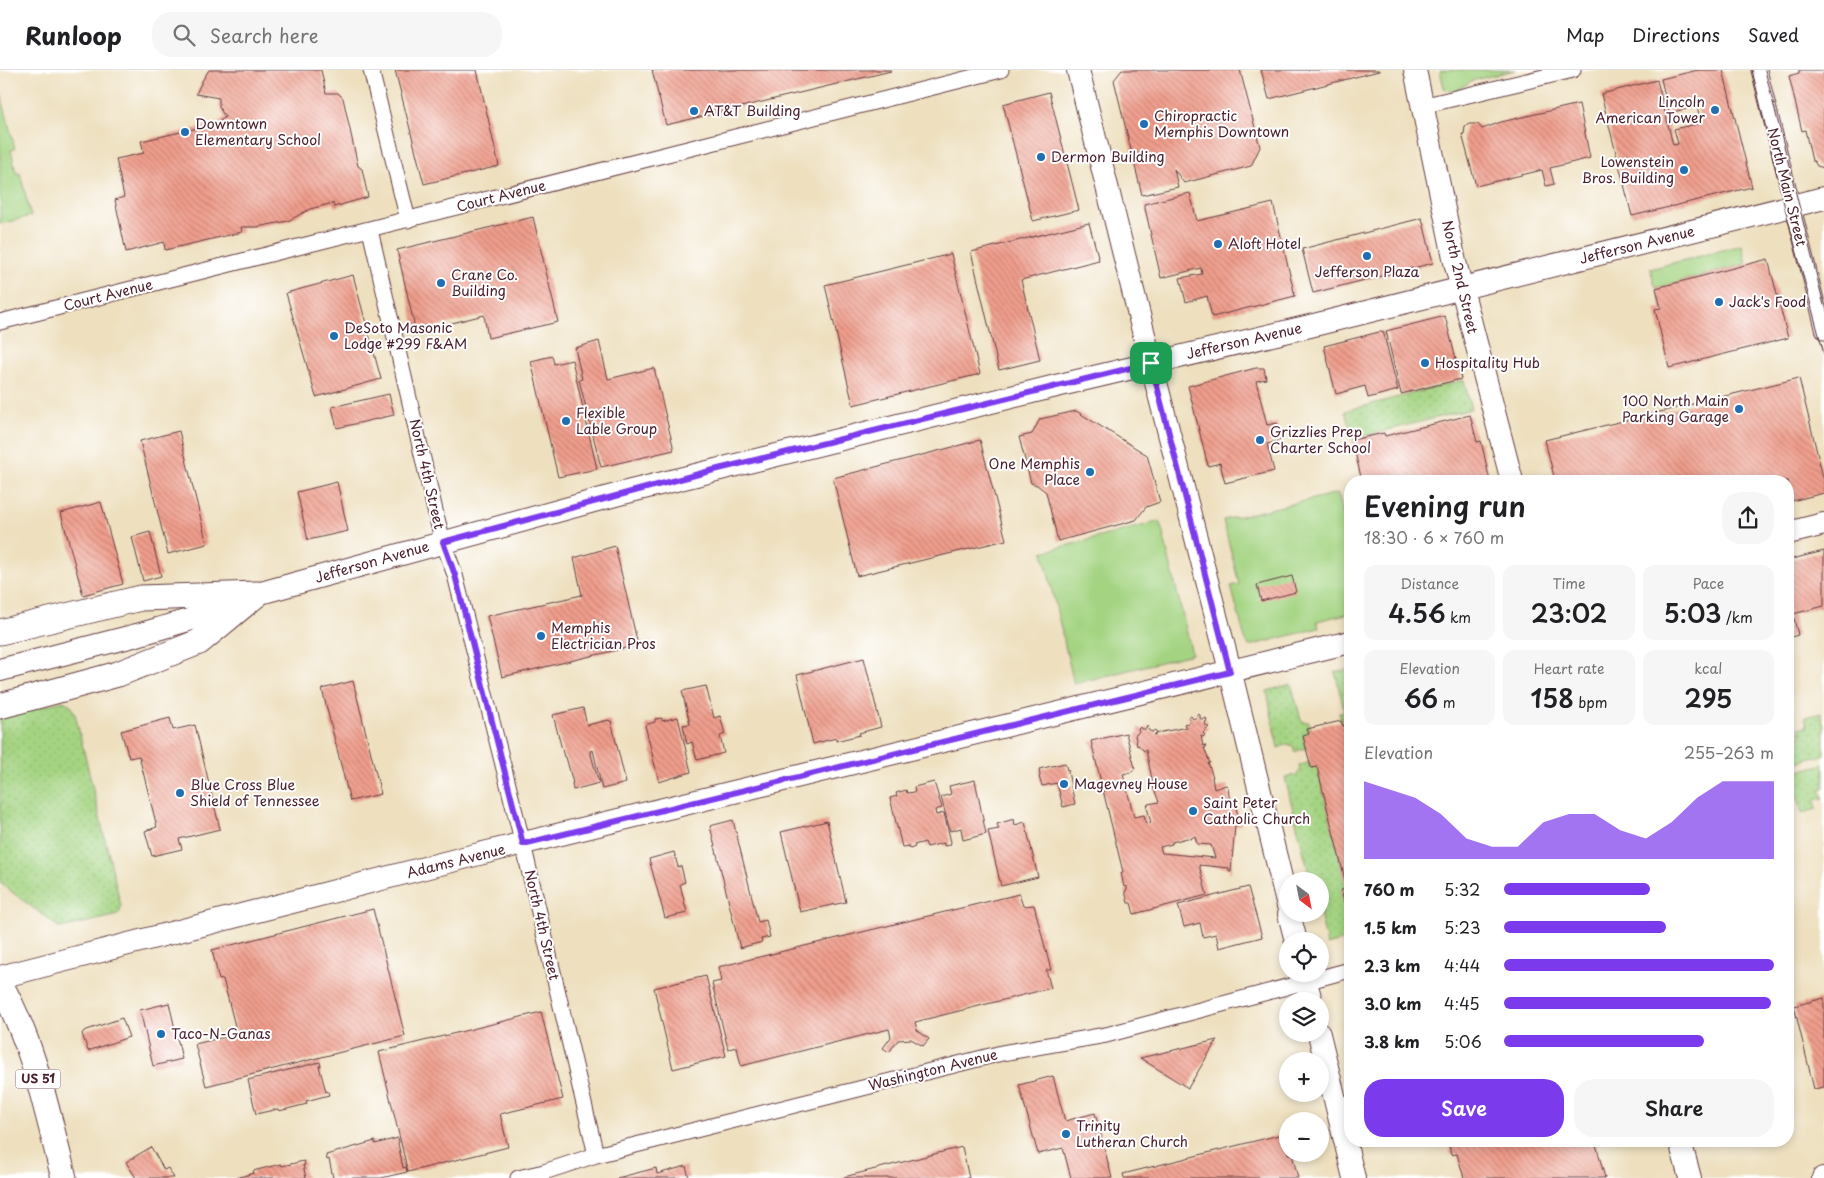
<!DOCTYPE html>
<html lang="en">
<head>
<meta charset="utf-8">
<style>
	:root { --surface:#fff; --page:#f6f6f6; --text:#202124; --muted:#757577; --line:#e0e0e0; --accent:#7c3aed }
	body { margin:0; font-family:"Playpen Sans",sans-serif; background:var(--page); color:var(--text); height:100vh; display:flex; flex-direction:column; font-size:19px; white-space:nowrap }
	* { box-sizing:border-box; margin:0 }
	p { font-size:16px; color:var(--muted) }
	.icon { flex:none; width:28px; height:28px; fill:none; stroke:currentColor; stroke-width:2; stroke-linecap:round; stroke-linejoin:round }
	.map { position:relative; flex:1; overflow:hidden }
	.side { position:absolute; left:1344px; top:405px; width:450px; height:672px; display:flex; flex-direction:column; background:var(--surface); border-radius:20px; box-shadow:0 2px 8px #0003 }
	.side>* { flex:none }
	.needle { width:32px; rotate:148deg }
	.fabs { position:absolute; left:1279px; top:802px; display:grid; gap:10px }
	.fabs a { display:grid; place-items:center; width:50px; height:50px; border-radius:50%; background:var(--surface); box-shadow:0 2px 8px #0003; font-size:25px }
	.pin { position:absolute; display:grid; place-items:center; width:42px; height:42px; color:#fff; margin:-21px; border-radius:10px; box-shadow:0 2px 8px #0006 }
	.round { display:grid; place-items:center; flex:none; width:52px; height:52px; border-radius:20px; background:var(--page) }
	.head { display:flex; align-items:center; justify-content:space-between; height:85px; padding:0 20px }
	h1 { font-size:28px; font-weight:600; line-height:38px }
	.stats { display:grid; grid-template-columns:repeat(3,1fr); gap:8px; height:85px; padding:5px 20px }
	.stats div { display:grid; align-content:center; border-radius:12px; background:var(--page); text-align:center }
	.stats b { font-size:25px; font-weight:600 }
	.stats small { font-size:14px; font-weight:400 }
	.stats p { font-size:14px }
	.chart { height:140px; padding:10px 20px }
	.chart p { display:flex; justify-content:space-between }
	.chart svg { width:100%; height:90px; margin-top:5px; fill:var(--accent); opacity:.7 }
	.primary-button { display:flex; gap:10px; margin-top:auto; padding:10px 20px }
	.primary-button a { flex:1; height:58px; border-radius:20px; background:var(--accent); color:#fff; font-size:20px; font-weight:600; line-height:58px; text-align:center }
	.primary-button a+a { background:var(--page); color:var(--text) }
	ul { padding:0 20px; list-style:none; font-size:16px }
	li { display:grid; grid-template-columns:80px 60px 1fr; align-items:center; height:38px }
	li i { height:12px; border-radius:6px; background:var(--accent) }
	header { display:flex; align-items:center; gap:30px; box-sizing:border-box; height:70px; padding:0 25px; background:var(--surface); border-bottom:1px solid var(--line) }
	header strong { font-size:24px }
	nav { display:flex; gap:28px; margin-inline-start:auto; font-size:18px }
	.search { width:350px; height:45px; background:var(--page); display:flex; align-items:center; gap:12px; box-sizing:border-box; padding:0 18px; border-radius:20px; color:var(--muted); font-size:19px }
	.map>svg:first-child { display:block }
</style>
</head>
<body>
<header>
<strong>Runloop</strong>
<div class="search"><svg class="icon" aria-label="search" viewBox="0 0 24 24"><circle cx="10" cy="10" r="6"/><path d="M15 15l6 6"/></svg>Search here</div>
<nav><a>Map</a><a>Directions</a><a>Saved</a></nav>
</header>
<div class="map">
<svg width="1824" height="1108" viewBox="0 0 1824 1108">
	<defs>
		<pattern id="grass-dots" width="8" height="8" patternUnits="userSpaceOnUse" patternTransform="scale(1.25)"><rect width="8" height="8" fill="#a4d482"/><path d="M2 2h.1M6 6h.1" fill="none" stroke="#8fb670" stroke-width="1.8" stroke-linecap="round"/></pattern>
		<pattern id="building-back-hatch" width="6" height="6" patternUnits="userSpaceOnUse" patternTransform="scale(1.25)"><rect width="6" height="6" fill="#f09e8c"/><path d="M-1 5l2 2M0 0l6 6M5-1l2 2" fill="none" stroke="#c48073"/></pattern>
	</defs>
	<rect width="100%" height="100%" fill="#fff"/>
	<filter id="ink" filterUnits="userSpaceOnUse"><feTurbulence type="fractalNoise" baseFrequency=".02" numOctaves="2"/><feDisplacementMap in="SourceGraphic" scale="10" xChannelSelector="R" yChannelSelector="G"/><feConvolveMatrix kernelMatrix="1 2 1 2 8 2 1 2 1" color-interpolation-filters="sRGB"/></filter>
	<filter id="wash" filterUnits="userSpaceOnUse"><feTurbulence type="fractalNoise" baseFrequency=".0096" numOctaves="4" result="noise"/><feDisplacementMap in="SourceGraphic" scale="20" xChannelSelector="R" yChannelSelector="G"/><feGaussianBlur stdDeviation="1.12" result="paint"/><feColorMatrix in="noise" values="0 0 0 0 0 0 0 0 0 0 0 0 0 0 0 0 0 1.4 0 .05"/><feComposite in="paint" operator="in"/></filter>
	<g filter="url(#wash)">
		<rect width="100%" height="100%" fill="#eee0bf"/>
		<path fill="url(#grass-dots)" stroke="#777a56" d="M1464,310L1471,339L1353,369L1345,341Z
			M1350,599V654L1343,656L1339,643H1343L1344,639L1335,602Z
			M1291,614L1301,649L1304,652H1309L1311,659H1307L1309,664L1303,666L1306,678L1294,682V677L1288,674L1278,678L1267,621Z
			M63,631L71,635L75,644L121,836L120,842L115,846L60,858L0,813V648Z
			M1821,643L1824,656V685L1790,694L1788,677L1794,675L1793,669L1801,666L1799,658L1807,656L1805,647Z
			M1309,692L1311,698L1317,697L1347,818L1341,820L1350,854V869L1327,875L1320,844V811H1311L1285,708L1296,705L1300,701L1299,696Z
			M1824,694V719L1820,720L1823,728L1815,730L1817,739L1802,743L1791,703Z"/>
		<path fill="#a4d482" stroke="#777a56" d="M1440,0H1515L1471,11L1461,18L1453,22L1444,18Z
			M0,20L15,79L11,80L16,103H20L31,146L0,154Z
			M1742,175L1746,194L1656,218L1650,199Z
			M1338,423L1350,473V543L1317,551L1319,558L1249,576L1245,569L1231,516L1239,514L1223,450Z
			M1160,451L1192,584L1074,614L1043,482Z"/>
		<g id="blocks">
			<path fill="url(#building-back-hatch)" fill-rule="evenodd" d="M209,0H321L326,23H338L343,28L358,96L362,99L368,127L334,137L333,133L310,139L288,151L257,157H241L242,162L165,180L164,172L126,182L115,130L124,127L116,89L144,83L141,71L216,54L225,47L219,37V28L196,24L202,11Z
				M395,0H477L499,96L424,114Z
				M652,0H891V1L666,55Z
				M1122,0H1240L1260,77L1251,96L1184,113L1174,99L1178,117L1142,125L1114,10Z
				M1261,0H1379V1L1269,29Z
				M1698,0H1723L1752,117L1632,146L1601,24L1657,10L1673,75L1678,74L1674,59L1701,53L1697,36L1669,43L1661,9Z
				M1799,0H1824V98L1817,96L1814,91H1812L1805,60L1802,61L1789,6L1799,3Z
				M1049,22L1079,140L1033,151L1003,34Z
				M1579,34L1590,88L1550,98L1554,114L1546,116L1542,100L1476,116L1462,64H1464L1465,57L1469,54H1478L1482,59L1501,52Z
				M1190,123L1197,151L1273,133L1295,226L1212,247L1207,226L1186,232L1180,208L1202,204L1201,198L1161,208L1144,134Z
				M533,147L558,252L488,268L484,245L416,262L397,180Z
				M1422,148L1433,193L1313,223L1302,179Z
				M1089,153L1099,190L1021,210L1040,290L999,300L971,182Z
				M951,184L980,304L853,335L825,215Z
				M1768,189L1788,268L1669,298L1655,239L1661,238L1656,218Z
				M353,205L381,309L316,327L286,223Z
				M1445,246L1461,309L1401,324L1386,261Z
				M1383,261L1398,320L1368,328L1365,316L1336,324L1324,276Z
				M599,271L608,309L654,298L674,380L601,397L579,310L582,309L575,278Z
				M552,286L554,294L572,290L597,399L558,407L531,291Z
				M1256,298H1264L1266,309L1256,311L1267,355L1277,353L1281,370L1267,374L1274,401L1225,413L1220,393L1208,396L1188,316Z
				M1799,308L1824,411V423L1788,432V411H1555L1545,370Z
				M389,324L394,345L337,358L332,337Z
				M1076,341L1147,385L1160,432L1146,437L1136,450L1058,471L1046,422L1037,415L1031,413L1019,367L1032,364L1040,349Z
				M1470,345L1477,372L1481,371L1490,411H1362L1352,370L1384,363L1385,366Z
				M179,361L207,474L168,484L140,371Z
				M980,370L1006,470L857,506L833,408Z
				M337,412L348,461L308,470L297,422Z
				M101,432L123,514L83,525L61,443Z
				M150,462L161,506L143,511L132,467Z
				M615,476L638,575L502,607L487,546L582,525L574,488Z
				M1824,481V536L1793,544L1798,565L1788,568V490Z
				M1292,506L1296,522L1261,531L1257,515Z
				M864,588L881,657L859,663L860,665L836,671V668L813,674L797,605Z
				M353,611L381,724L350,731L322,619Z
				M706,616L714,648L720,646L725,664L720,666L724,683L697,690L692,672L687,674L683,655L690,654L682,621Z
				M583,638L587,655L609,650V651H611L626,713L602,719L593,680L590,681L599,713L573,720L572,713H573L566,687H564L553,645Z
				M1197,644L1200,645V648L1203,650L1206,648L1207,651L1205,652L1206,656L1209,657L1203,663L1205,665L1203,667L1201,666L1203,676L1205,675L1206,678H1204L1210,693H1208L1213,707H1212L1214,719L1226,715L1228,717L1230,734L1236,738L1241,755L1235,756L1231,802H1229V798L1199,795L1207,825L1134,844L1131,833H1128L1125,821L1127,820V816L1124,817L1121,803L1123,802L1091,671L1126,663L1135,698L1132,702L1123,704L1134,747L1144,745L1146,754L1151,753L1147,737L1148,734L1159,732L1154,719L1146,680L1144,681L1138,675L1137,676L1135,665H1136L1139,661L1138,659L1140,657L1141,659H1146L1147,656L1149,657L1148,660L1152,662L1155,660L1157,662L1154,665L1162,662L1187,657L1184,655L1185,653L1188,654L1190,650L1188,647L1191,646L1193,649L1197,647ZM1195,766L1197,774L1211,775L1215,788L1162,783L1160,777L1172,774V772L1187,768L1190,769Z
				M678,647L691,702L659,712L645,655L655,652V649L662,648V651Z
				M170,648L173,660L195,655L220,759L179,769L182,779L152,786L145,761L157,757L139,686L129,688L121,661Z
				M1341,651L1343,656L1350,654L1349,851L1341,820L1347,818L1317,697L1311,698L1303,666L1309,664L1307,659Z
				M1065,693L1067,700H1069L1068,702L1075,734L1063,737L1057,713L1042,716L1039,707L1040,706L1039,699Z
				M975,710L986,764L963,770L961,758L950,761L941,727L951,724L949,716Z
				M934,712L942,738L935,740L936,745L944,743L951,772L950,775L944,776V773L927,777L925,772L914,775L915,777L910,779L909,776L902,777L890,728L897,726L896,723L906,720L907,723L915,722L914,717Z
				M1014,749L1015,755L1025,752L1038,807L1001,816L988,761L999,759L997,754Z
				M733,750L758,852L766,850L770,867L761,869L762,872L740,878L710,756Z
				M827,751L846,832L800,842L781,762Z
				M674,782L678,797L681,796L685,812L680,814L687,843L665,848L649,789Z
				M1248,817L1262,867L1219,878L1216,864L1203,867L1200,853L1184,857L1178,835Z
				M1019,824L1023,836L1034,835L1051,900H1046L1051,918L915,952L917,960L929,969L923,976L911,969L898,970L889,982L883,978L891,967L889,959L741,996L737,977L728,979L712,913L721,911L718,897Z
				M373,839L405,966L206,1016L195,974L237,964L223,909L219,910L212,880Z
				M706,906L726,986L673,999L654,918Z
				M1824,928V1017L1814,1019L1794,936Z
				M169,933L182,989L153,996L140,940Z
				M541,942L563,1029L500,1044L508,1077L408,1102L379,982Z
				M122,948L129,967L88,981L82,964L84,961Z
				M1217,970L1188,1018L1140,988Z
				M320,992L321,996H319L326,1022L328,1021L329,1025L306,1031L307,1034L279,1041L278,1039L256,1044L248,1010Z
				M1053,1006L1065,1051L1095,1043L1112,1108H1071L1063,1078L1038,1084L1019,1015Z
				M1287,1063L1288,1084H1292L1298,1108H1124L1123,1104Z
				M398,1068L399,1072L398,1073L403,1098L406,1097L407,1102L381,1108H333L329,1089L327,1090L326,1085L375,1071V1074Z
				M1448,1071H1595L1605,1108H1464L1457,1084L1451,1085Z
				M151,1077L164,1100L168,1098L174,1108H136L126,1092Z
				M962,1077L969,1108H844V1107Z
				M304,1091L305,1095H303L306,1108H236L254,1103L253,1101L281,1094L282,1096Z
				M686,1096L689,1108H617L656,1098L657,1104Z"/>
		</g>
	</g>
	<g filter="url(#ink)">
		<use href="#blocks" fill-opacity="0" stroke="#633c41" stroke-width="1"/>
		<g fill="none" stroke-linecap="round" stroke-linejoin="round">
			<defs>
				<path id="street" d="M371,0L408,150
					M1759,0L1824,262
					M1422,36L1573,0
					M370,160L436,445L443,472L455,505L523,774L596,1085
					M0,252C334,169 667,81 1001,0
					M518,1108L544,1102L596,1085L1002,983L1106,965L1350,900"/>
				<path id="secondary" d="M1078,0L1151,293L1232,608L1288,836
					M1415,0L1455,192L1512,411
					M1788,463L1824,454
					M0,600L137,565L192,549L257,524L623,423L1056,316L1310,256L1824,128
					M1289,844L1296,871
					M1304,904L1311,931
					M0,907L475,785L1350,572
					M1319,964L1354,1108
					M1680,1071L1690,1108
					M1823,1108H1824"/>
				<path id="primary" d="M0,562L141,528L257,524
					M0,636L118,604L199,572L257,524
					M0,914C34,974 47,1042 64,1108"/>
			</defs>
			<use href="#street" stroke="#633c41" stroke-width="17"/>
			<use href="#secondary" stroke="#633c41" stroke-width="24"/>
			<use href="#primary" stroke="#633c41" stroke-width="27"/>
			<use href="#street" stroke="#fff" stroke-width="15"/>
			<use href="#secondary" stroke="#fff" stroke-width="22"/>
			<use href="#primary" stroke="#fff" stroke-width="25"/>
			<path stroke="#4a1f2b" stroke-width="1" d="M1752,0L1785,138L1824,284
				M1765,0L1824,235"/>
		</g>
	</g>
	<g fill="none" stroke-linecap="round" stroke-linejoin="round" filter="url(#ink)">
		<defs>
			<path id="route" d="M1151,293L1230,602L523,774L455,505L443,472L710,401Z"/>
		</defs>
		<use href="#route" stroke="#fff" stroke-width="10"/>
		<use href="#route" stroke="#7c3aed" stroke-width="6"/>
	</g>
	<g fill="#1f6fb2" stroke="#fff" stroke-width="2">
		<circle cx="1715" cy="40" r="5"/>
		<circle cx="694" cy="41" r="5"/>
		<circle cx="1144" cy="54" r="5"/>
		<circle cx="185" cy="62" r="5"/>
		<circle cx="1041" cy="87" r="5"/>
		<circle cx="1684" cy="100" r="5"/>
		<circle cx="1218" cy="174" r="5"/>
		<circle cx="1367" cy="186" r="5"/>
		<circle cx="441" cy="213" r="5"/>
		<circle cx="1719" cy="232" r="5"/>
		<circle cx="334" cy="266" r="5"/>
		<circle cx="1425" cy="293" r="5"/>
		<circle cx="1739" cy="339" r="5"/>
		<circle cx="566" cy="351" r="5"/>
		<circle cx="1260" cy="370" r="5"/>
		<circle cx="1090" cy="402" r="5"/>
		<circle cx="541" cy="566" r="5"/>
		<circle cx="1064" cy="714" r="5"/>
		<circle cx="180" cy="723" r="5"/>
		<circle cx="1193" cy="741" r="5"/>
		<circle cx="161" cy="964" r="5"/>
		<circle cx="1066" cy="1064" r="5"/>
	</g>
	<g text-anchor="middle" stroke-width="4" stroke-linejoin="round" paint-order="stroke">
		<rect fill="#fff" stroke="#80626b" stroke-width="1" x="15.5" y="999.5" width="45" height="19" rx="4"/>
		<g font-size="12" font-weight="bold" fill="#4a1f2b">
			<text x="38" y="1013">US 51</text>
		</g>
		<g font-size="14" fill="#4a1f2b" stroke="#fff" text-anchor="start">
			<text x="1705" y="37" text-anchor="end">Lincoln<tspan x="1705" dy="16">American Tower</tspan></text>
			<text x="704" y="46">AT&amp;T Building</text>
			<text x="1154" y="51">Chiropractic<tspan x="1154" dy="16">Memphis Downtown</tspan></text>
			<text x="195" y="59">Downtown<tspan x="195" dy="16">Elementary School</tspan></text>
			<text x="1051" y="92">Dermon Building</text>
			<text x="1674" y="97" text-anchor="end">Lowenstein<tspan x="1674" dy="16">Bros. Building</tspan></text>
			<text x="1228" y="179">Aloft Hotel</text>
			<text x="1367" y="207" text-anchor="middle">Jefferson Plaza</text>
			<text x="451" y="210">Crane Co.<tspan x="451" dy="16">Building</tspan></text>
			<text x="1729" y="237">Jack's Food</text>
			<text x="344" y="263">DeSoto Masonic<tspan x="344" dy="16">Lodge #299 F&amp;AM</tspan></text>
			<text x="1435" y="298">Hospitality Hub</text>
			<text x="1729" y="336" text-anchor="end">100 North Main<tspan x="1729" dy="16">Parking Garage</tspan></text>
			<text x="576" y="348">Flexible<tspan x="576" dy="16">Lable Group</tspan></text>
			<text x="1270" y="367">Grizzlies Prep<tspan x="1270" dy="16">Charter School</tspan></text>
			<text x="1080" y="399" text-anchor="end">One Memphis<tspan x="1080" dy="16">Place</tspan></text>
			<text x="551" y="563">Memphis<tspan x="551" dy="16">Electrician Pros</tspan></text>
			<text x="1074" y="719">Magevney House</text>
			<text x="190" y="720">Blue Cross Blue<tspan x="190" dy="16">Shield of Tennessee</tspan></text>
			<text x="1203" y="738">Saint Peter<tspan x="1203" dy="16">Catholic Church</tspan></text>
			<text x="171" y="969">Taco-N-Ganas</text>
			<text x="1076" y="1061">Trinity<tspan x="1076" dy="16">Lutheran Church</tspan></text>
		</g>
		<g font-size="14" fill="#4a1f2b" stroke="#fff">
			<text transform="translate(1787 117) rotate(76)" y="5">North Main Street</text>
			<text transform="translate(501 126) rotate(-14)" y="5">Court Avenue</text>
			<text transform="translate(1637 175) rotate(-14)" y="5">Jefferson Avenue</text>
			<text transform="translate(1460 207) rotate(77)" y="5">North 2nd Street</text>
			<text transform="translate(108 225) rotate(-14)" y="5">Court Avenue</text>
			<text transform="translate(1244 271) rotate(-13)" y="5">Jefferson Avenue</text>
			<text transform="translate(427 404) rotate(77)" y="5">North 4th Street</text>
			<text transform="translate(372 492) rotate(-16)" y="5">Jefferson Avenue</text>
			<text transform="translate(456 791) rotate(-14)" y="5">Adams Avenue</text>
			<text transform="translate(542 855) rotate(77)" y="5">North 4th Street</text>
			<text transform="translate(933 1000) rotate(-14)" y="5">Washington Avenue</text>
		</g>
	</g>
</svg>
<div class="fabs">
<a><svg class="needle" viewBox="-14 -14 28 28"><path d="M0-13l5 13h-10z" fill="#e53935"/><path d="M0 13l5-13h-10z" fill="#757577"/></svg></a>
<a><svg class="icon" aria-label="locate" viewBox="0 0 24 24"><circle cx="12" cy="12" r="6"/><path d="M12 2v4M12 18v4M2 12h4M18 12h4"/></svg></a>
<a><svg class="icon" aria-label="layers" viewBox="0 0 24 24"><path d="M12 4l9 5-9 5-9-5zM3 14l9 5 9-5"/></svg></a>
<a>+</a>
<a>−</a>
</div>
<div class="pin" style="left:1151px;top:293px;background:#1e9e55"><svg class="icon" aria-label="arrive" viewBox="0 0 24 24"><path d="M6 21V4h12l-3 4 3 4H6"/></svg></div>
<section class="side">
<div class="head"><div><h1>Evening run</h1><p>18:30 · 6 × 760 m</p></div><a class="round"><svg class="icon" aria-label="share" viewBox="0 0 24 24"><path d="M12 15V3M7 8l5-5 5 5M5 13v7h14v-7"/></svg></a></div>
<div class="stats">
<div><p>Distance</p><b>4.56<small> km</small></b></div>
<div><p>Time</p><b>23:02</b></div>
<div><p>Pace</p><b>5:03<small> /km</small></b></div>
</div>
<div class="stats">
<div><p>Elevation</p><b>66<small> m</small></b></div>
<div><p>Heart rate</p><b>158<small> bpm</small></b></div>
<div><p>kcal</p><b>295</b></div>
</div>
<div class="chart"><p><span>Elevation</span>255–263 m</p>
<svg viewBox="0 0 160 44" preserveAspectRatio="none"><path d="M0 44V6L10 10L20 14L30 22L40 34L50 38L60 38L70 26L80 22L90 22L100 30L110 34L120 26L130 14L140 6L150 6L160 6V44z"/></svg>
</div>
<ul>
<li><b>760 m</b>5:32<i style="width:54%"></i></li>
<li><b>1.5 km</b>5:23<i style="width:60%"></i></li>
<li><b>2.3 km</b>4:44<i style="width:100%"></i></li>
<li><b>3.0 km</b>4:45<i style="width:99%"></i></li>
<li><b>3.8 km</b>5:06<i style="width:74%"></i></li>
</ul>
<div class="primary-button"><a>Save</a><a>Share</a></div>
</section>
</div>
</body>
</html>
